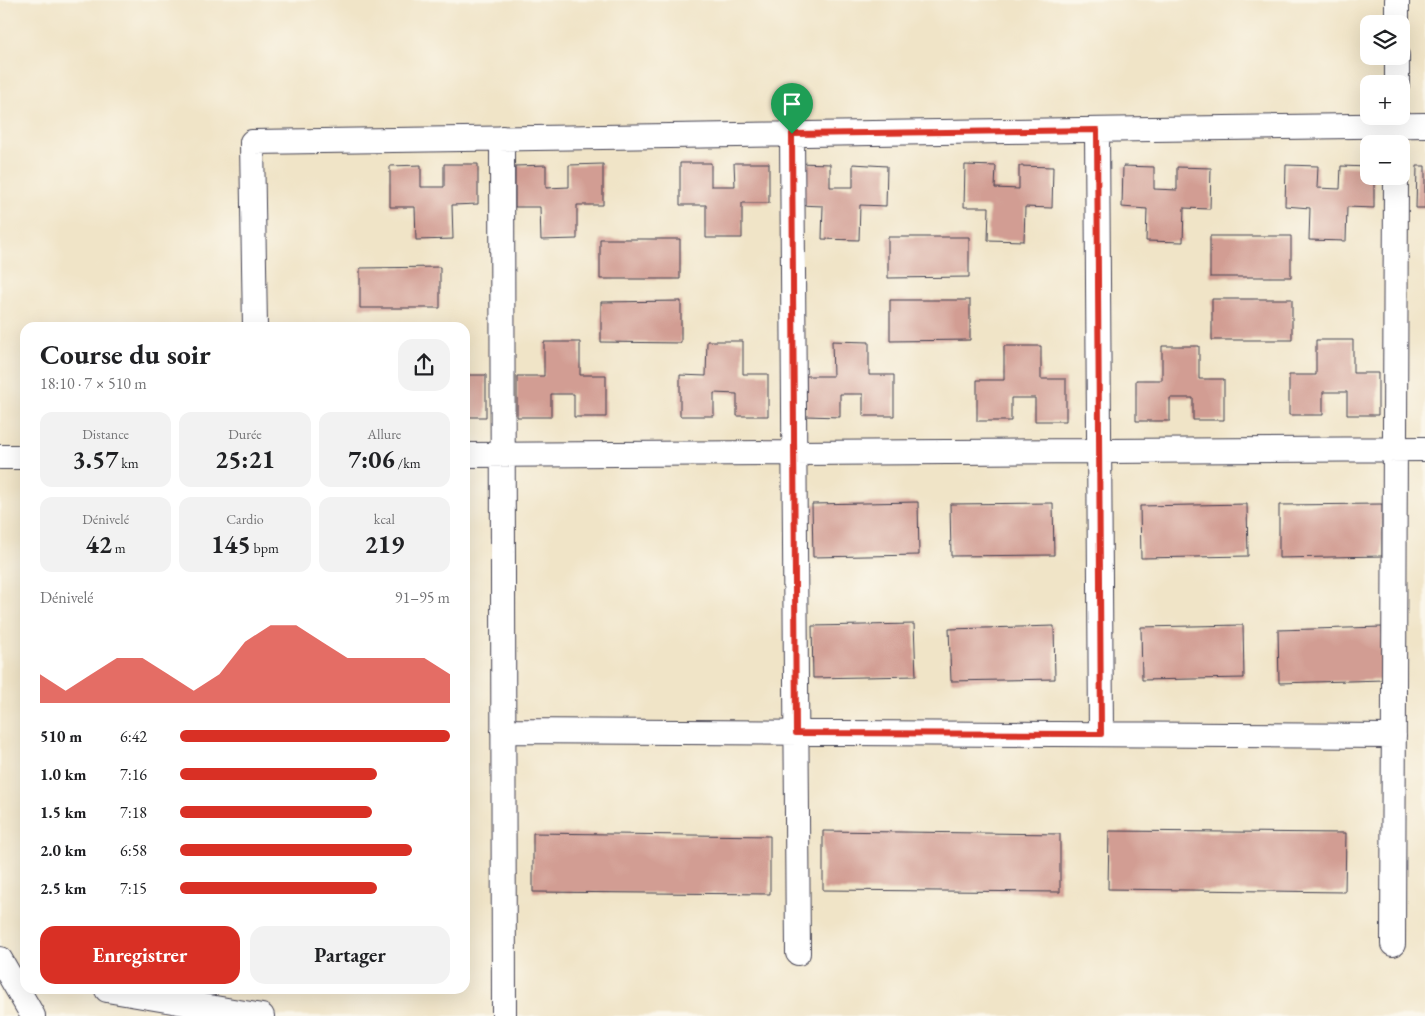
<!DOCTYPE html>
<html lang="fr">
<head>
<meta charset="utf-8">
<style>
	:root { --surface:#fff; --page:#f2f2f2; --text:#202124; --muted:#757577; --accent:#d93025 }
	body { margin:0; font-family:"EB Garamond",serif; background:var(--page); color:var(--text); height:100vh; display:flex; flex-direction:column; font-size:19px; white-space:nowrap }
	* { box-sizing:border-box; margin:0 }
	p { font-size:16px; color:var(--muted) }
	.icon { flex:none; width:28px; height:28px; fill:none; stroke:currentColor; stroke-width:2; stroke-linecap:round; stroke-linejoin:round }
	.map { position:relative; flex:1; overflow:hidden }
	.panel { position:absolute; left:20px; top:322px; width:450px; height:672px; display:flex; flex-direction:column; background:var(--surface); border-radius:15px; box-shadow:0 5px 20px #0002 }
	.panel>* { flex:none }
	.fabs { position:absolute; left:1360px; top:15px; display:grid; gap:10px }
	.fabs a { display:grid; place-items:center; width:50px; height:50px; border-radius:10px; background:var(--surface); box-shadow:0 5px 20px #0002; font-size:25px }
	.pin { position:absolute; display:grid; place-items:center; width:42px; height:42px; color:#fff; margin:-51px -21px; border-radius:50% 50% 50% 0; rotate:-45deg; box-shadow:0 0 5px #0007 }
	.pin .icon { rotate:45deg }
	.round { display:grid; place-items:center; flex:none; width:52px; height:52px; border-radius:15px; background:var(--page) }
	.head { display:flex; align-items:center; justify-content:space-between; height:85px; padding:0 20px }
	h1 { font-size:28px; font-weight:700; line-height:38px }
	.stats { display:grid; grid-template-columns:repeat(3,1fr); gap:8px; height:85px; padding:5px 20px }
	.stats div { display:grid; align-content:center; border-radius:12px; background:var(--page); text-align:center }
	.stats b { font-size:25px; font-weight:700 }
	.stats small { font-size:14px; font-weight:400 }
	.stats p { font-size:14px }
	.chart { height:140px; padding:10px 20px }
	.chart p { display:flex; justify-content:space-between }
	.chart svg { width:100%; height:90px; margin-top:5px; fill:var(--accent); opacity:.7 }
	.button { display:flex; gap:10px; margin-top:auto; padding:10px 20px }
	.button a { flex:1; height:58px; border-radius:15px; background:var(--accent); color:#fff; font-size:20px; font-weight:700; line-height:58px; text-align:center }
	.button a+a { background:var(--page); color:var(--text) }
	ul { padding:0 20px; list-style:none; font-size:16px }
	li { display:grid; grid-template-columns:80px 60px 1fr; align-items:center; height:38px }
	li i { height:12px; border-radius:6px; background:var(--accent) }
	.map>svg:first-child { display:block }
</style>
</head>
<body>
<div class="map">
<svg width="1425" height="1016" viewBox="0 0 1425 1016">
	<rect width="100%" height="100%" fill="#fbf7ec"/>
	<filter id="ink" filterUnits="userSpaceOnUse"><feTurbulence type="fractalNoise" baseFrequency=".02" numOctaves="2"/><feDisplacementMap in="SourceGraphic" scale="10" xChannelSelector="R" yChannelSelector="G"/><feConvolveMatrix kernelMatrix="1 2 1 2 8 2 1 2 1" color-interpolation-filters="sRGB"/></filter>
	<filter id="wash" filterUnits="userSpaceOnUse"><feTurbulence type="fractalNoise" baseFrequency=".0096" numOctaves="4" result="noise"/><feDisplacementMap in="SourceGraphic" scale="20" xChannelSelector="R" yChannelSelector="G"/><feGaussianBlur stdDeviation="1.12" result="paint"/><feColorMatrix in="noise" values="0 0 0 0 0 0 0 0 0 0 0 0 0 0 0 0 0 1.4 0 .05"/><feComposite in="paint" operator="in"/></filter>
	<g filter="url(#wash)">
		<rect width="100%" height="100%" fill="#f0e4c7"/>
		<g id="blocks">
			<path fill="#d29d93" d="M680,163H711V186H735L734,163H769V203H742V238H706V205H680Z
				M799,163L830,164V187H853V164L887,166L886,206L860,205L859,240L822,239L823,206L798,205Z
				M444,164H478V204L452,205L453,239L416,240L415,207H390V166L421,165V187H444Z
				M603,164V205H577V239L541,240L540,207H515V166L546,165V188L569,187V165Z
				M965,165L996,166L995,188L1019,189V166L1053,167L1052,208L1025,207L1024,241L988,240L989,207H964Z
				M1286,165L1318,166L1317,188L1340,189L1341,166L1369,167V176H1374V208L1347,207L1346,241L1309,240L1310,208L1285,206Z
				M1123,166L1154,167V189L1177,190V167L1211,168L1210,209L1184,208L1183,242L1146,241L1147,209L1122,207Z
				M1417,166H1425V208H1416Z
				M1210,236H1291V277H1210Z
				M888,237H969V277L888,278Z
				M600,239H680V279H600Z
				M440,267V308H360V268Z
				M1212,299H1292V340H1212Z
				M890,300H970V340L890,341Z
				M681,301V343L601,342V302Z
				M1316,340H1353V373H1378V415H1347V392H1323V415H1289V375H1316Z
				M707,341H743V374H768V416H737V394L714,393V416H680V375L706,376Z
				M832,341L869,342V375H894V416H863V394H840V417L806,416V376H833Z
				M544,342H580V375H606V417H574V394H551V417H517V376H544Z
				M1004,346H1041V379H1066V421H1035V398H1011V421H977V380H1004Z
				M1162,346H1199V379H1224V420H1193V398H1170V421H1136V380H1162Z
				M465,375H486V417H465Z
				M918,502L919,555L813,557L812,504Z
				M1053,503L1054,555L951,556L950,504Z
				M1247,504L1248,556L1141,558L1140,506Z
				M1382,504V556L1279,558V505Z
				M914,624L916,676L813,678L812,626Z
				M1243,625L1244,678L1142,680L1141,627Z
				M1054,626L1055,679L951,681L949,629Z
				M1382,627L1384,680L1279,683L1278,630Z
				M823,831L1060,834V892L823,890Z
				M1109,831L1346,833L1345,892L1108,889Z
				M533,833L770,836V894L533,892Z"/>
		</g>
	</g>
	<g filter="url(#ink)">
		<use href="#blocks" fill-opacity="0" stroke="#413f50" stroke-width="1"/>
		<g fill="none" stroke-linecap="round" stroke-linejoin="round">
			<defs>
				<path id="street" d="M1397,24V0
					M1397,84V56
					M1097,130L1101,734
					M792,134L798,953
					M502,138L504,1016
					M255,328L252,142L1425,125
					M465,455L1425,449
					M0,457H25
					M503,731L1394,736
					M1393,944L1396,176
					M0,959L33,1016
					M107,990L262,1016"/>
			</defs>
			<use href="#street" stroke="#413f50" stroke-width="26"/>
			<use href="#street" stroke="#fff" stroke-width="24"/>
		</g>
	</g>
	<g fill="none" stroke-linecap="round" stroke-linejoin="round" filter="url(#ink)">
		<defs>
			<path id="route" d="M1097,130L1101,734L796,733L792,134Z"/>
		</defs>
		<use href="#route" stroke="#fff" stroke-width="10"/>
		<use href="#route" stroke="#d93025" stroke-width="6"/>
	</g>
</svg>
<div class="fabs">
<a><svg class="icon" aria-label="layers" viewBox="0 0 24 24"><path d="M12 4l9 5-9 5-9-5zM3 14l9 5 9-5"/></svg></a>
<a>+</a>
<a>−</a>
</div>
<div class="pin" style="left:792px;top:134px;background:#1e9e55"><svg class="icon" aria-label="arrive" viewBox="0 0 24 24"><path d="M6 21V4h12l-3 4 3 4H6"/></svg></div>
<section class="panel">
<div class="head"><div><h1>Course du soir</h1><p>18:10 · 7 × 510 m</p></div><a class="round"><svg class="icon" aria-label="share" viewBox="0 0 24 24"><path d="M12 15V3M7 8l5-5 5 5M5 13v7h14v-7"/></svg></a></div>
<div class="stats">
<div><p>Distance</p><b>3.57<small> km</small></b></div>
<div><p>Durée</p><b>25:21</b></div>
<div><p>Allure</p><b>7:06<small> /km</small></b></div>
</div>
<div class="stats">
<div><p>Dénivelé</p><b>42<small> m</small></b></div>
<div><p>Cardio</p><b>145<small> bpm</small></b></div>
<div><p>kcal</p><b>219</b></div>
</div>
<div class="chart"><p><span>Dénivelé</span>91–95 m</p>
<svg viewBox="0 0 160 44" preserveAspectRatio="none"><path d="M0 44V30L10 38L20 30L30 22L40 22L50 30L60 38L70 30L80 14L90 6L100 6L110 14L120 22L130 22L140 22L150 22L160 30V44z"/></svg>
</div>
<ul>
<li><b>510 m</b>6:42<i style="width:100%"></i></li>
<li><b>1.0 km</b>7:16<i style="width:73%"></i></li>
<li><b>1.5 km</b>7:18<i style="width:71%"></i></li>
<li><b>2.0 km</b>6:58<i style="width:86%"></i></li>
<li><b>2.5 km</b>7:15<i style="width:73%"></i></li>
</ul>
<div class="button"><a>Enregistrer</a><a>Partager</a></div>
</section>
</div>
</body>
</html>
